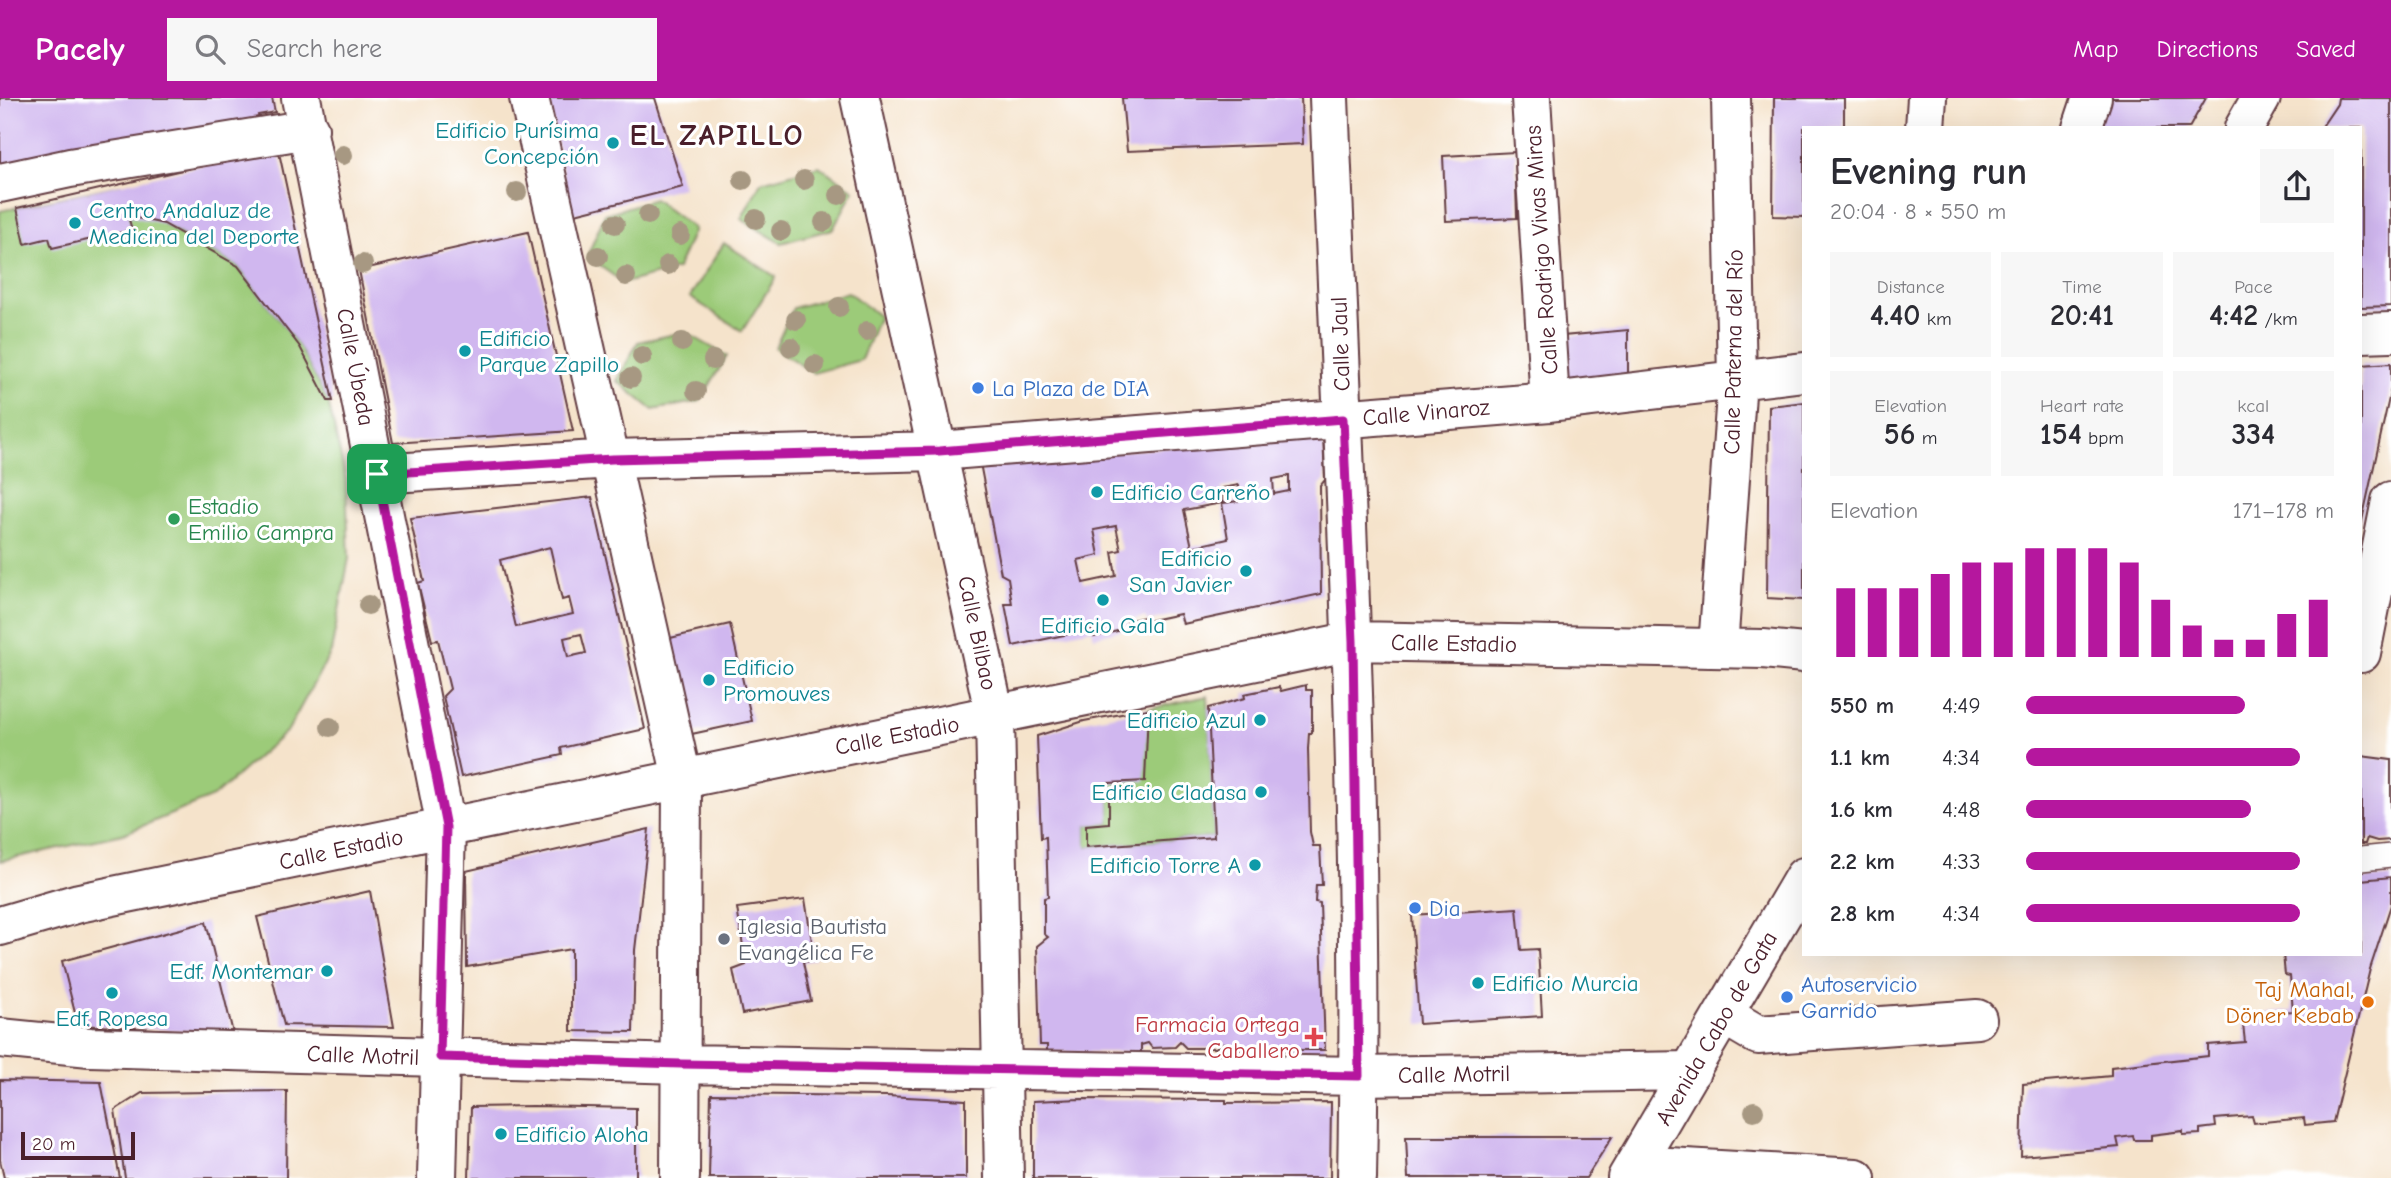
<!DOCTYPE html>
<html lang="en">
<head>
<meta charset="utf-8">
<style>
	:root { --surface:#fff; --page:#f7f7f7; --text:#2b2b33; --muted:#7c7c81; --accent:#b5179e }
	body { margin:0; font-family:"Comic Neue",sans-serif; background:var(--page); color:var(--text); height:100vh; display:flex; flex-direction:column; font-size:26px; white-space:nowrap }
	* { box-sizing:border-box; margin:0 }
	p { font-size:23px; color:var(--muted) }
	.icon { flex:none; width:38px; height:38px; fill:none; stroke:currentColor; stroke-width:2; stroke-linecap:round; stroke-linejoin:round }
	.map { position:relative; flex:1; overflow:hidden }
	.drawer { position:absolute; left:1802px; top:28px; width:560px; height:830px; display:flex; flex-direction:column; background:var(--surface); border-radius:0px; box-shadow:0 7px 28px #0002 }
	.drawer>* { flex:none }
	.scale { position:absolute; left:21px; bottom:18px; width:114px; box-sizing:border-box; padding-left:7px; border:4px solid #4a1f2b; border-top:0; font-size:19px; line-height:24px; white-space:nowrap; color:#4a1f2b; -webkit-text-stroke:5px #fff; paint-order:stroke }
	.pin { position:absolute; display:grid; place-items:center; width:60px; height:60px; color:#fff; margin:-30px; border-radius:14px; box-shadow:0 4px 10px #0006 }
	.round { display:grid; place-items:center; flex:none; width:74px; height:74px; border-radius:0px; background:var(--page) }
	.overview { display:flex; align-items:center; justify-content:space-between; height:119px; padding:0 28px }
	h1 { font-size:38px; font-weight:800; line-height:52px }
	.stats { display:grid; grid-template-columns:repeat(3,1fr); gap:10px; height:119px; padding:7px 28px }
	.stats div { display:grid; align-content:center; border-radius:0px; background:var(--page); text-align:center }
	.stats b { font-size:30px; font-weight:800 }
	.stats small { font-size:19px; font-weight:400 }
	.stats p { font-size:19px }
	.chart { height:196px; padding:14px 28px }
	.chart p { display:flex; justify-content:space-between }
	.chart svg { width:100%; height:126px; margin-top:7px; stroke:var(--accent); stroke-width:6 }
	ul { padding:0 28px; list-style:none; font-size:23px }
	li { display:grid; grid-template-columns:112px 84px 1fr; align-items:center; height:52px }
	li i { height:18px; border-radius:9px; background:var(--accent) }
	header { display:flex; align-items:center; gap:42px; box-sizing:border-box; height:98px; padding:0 35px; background:var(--accent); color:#fff }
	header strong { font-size:33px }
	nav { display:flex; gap:38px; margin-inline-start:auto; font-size:24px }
	.search { width:490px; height:63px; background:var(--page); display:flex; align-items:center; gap:18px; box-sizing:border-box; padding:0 24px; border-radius:0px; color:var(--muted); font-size:26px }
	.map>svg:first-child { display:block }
</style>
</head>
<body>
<header>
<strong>Pacely</strong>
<div class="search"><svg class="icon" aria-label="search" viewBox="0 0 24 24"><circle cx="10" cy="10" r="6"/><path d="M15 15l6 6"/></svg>Search here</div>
<nav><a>Map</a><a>Directions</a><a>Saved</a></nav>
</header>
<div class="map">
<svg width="2391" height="1080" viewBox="0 0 2391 1080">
	<rect width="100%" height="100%" fill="#fff"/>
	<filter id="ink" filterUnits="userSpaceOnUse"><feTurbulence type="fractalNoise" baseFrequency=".0143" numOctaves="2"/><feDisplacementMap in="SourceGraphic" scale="14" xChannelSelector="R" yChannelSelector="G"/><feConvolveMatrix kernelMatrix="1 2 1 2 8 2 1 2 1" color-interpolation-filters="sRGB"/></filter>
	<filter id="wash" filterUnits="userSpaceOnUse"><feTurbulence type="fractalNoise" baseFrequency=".00686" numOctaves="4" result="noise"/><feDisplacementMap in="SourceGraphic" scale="28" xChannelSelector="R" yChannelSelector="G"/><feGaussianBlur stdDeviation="1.57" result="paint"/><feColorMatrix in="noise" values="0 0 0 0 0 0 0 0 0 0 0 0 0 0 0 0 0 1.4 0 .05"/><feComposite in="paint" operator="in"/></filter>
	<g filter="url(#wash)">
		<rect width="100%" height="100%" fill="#f5e3cb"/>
		<path fill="#9ccb79" stroke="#737552" stroke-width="2" d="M819,68L854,92L833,131L781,145L741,121L761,84Z
			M120,87L164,126L238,168L300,249L328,303L346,382L349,460L331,554L288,632L213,699L123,736L0,763V113Z
			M654,101L694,131L677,171L624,185L587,159L605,116Z
			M724,145L776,179L742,233L690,199Z
			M848,194L879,218L861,262L813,275L775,250L793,210Z
			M685,234L727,258L700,303L653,312L617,283L638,244Z
			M1208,598L1214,739L1086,749V727L1109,725V685L1148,611Z"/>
		<g id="blocks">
			<path fill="#d0b7ef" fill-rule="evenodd" d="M0,0H272L275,14L258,17L260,23L0,79Z
				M549,0H655L683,89L571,117Z
				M1122,0H1301L1303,46L1127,53Z
				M1774,0H1844V30H1804V119L1773,118Z
				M2108,0H2206L2189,30H2097Z
				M2338,0H2391V208L2361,209V30H2321L2337,6Z
				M278,50L333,303H328L300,249L238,168L164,126L128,118L132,132L52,150L49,140L25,146L17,110Z
				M1515,54L1517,120L1446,123L1443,58Z
				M528,134L573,333L393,345L359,172Z
				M1628,232V278L1566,284L1563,238Z
				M2391,265V291L2361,427V267Z
				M1804,304V502L1767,500L1769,308Z
				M1323,337L1325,382L1320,388L1321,496L1183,526L1180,516L1147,523L1145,519L1127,523L1129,530L1094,539L1092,531L1013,548L1005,506H1012L1008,480L1001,476L980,365ZM1289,378V393L1274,396L1273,381ZM1239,387L1238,403L1222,405V390ZM1222,405L1228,441L1192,449L1184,412ZM1116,428L1121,452L1112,454L1116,478L1083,485L1078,462L1099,457L1094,432Z
				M592,399L645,631L561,650L562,657L461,679L443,598L450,591L438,542L432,543L418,485L424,483L410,420ZM550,449L562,502L569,500L573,516L516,529L500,462ZM581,536L586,555L568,559L564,540Z
				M730,526L752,623L687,637L666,541Z
				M1306,587V592H1312V635H1309L1308,651L1310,734L1313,748H1320L1322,787H1316L1315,804L1320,805L1325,952H1225V945L1219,946L1216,950H1186L1180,944L1175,949L1152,950L1148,945L1141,947V954H1047V947H1040L1037,848L1048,839L1044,836V800L1048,799L1046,739L1041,740L1037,638L1084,623L1148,611L1145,683L1109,685V725L1086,727V749L1214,739L1208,610L1245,600L1244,596L1279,589L1281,593Z
				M2361,658L2391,662V742L2377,743L2367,740L2365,746H2361Z
				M649,731L635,852L633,934L571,933V851L467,869L466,773Z
				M2391,779V807L2370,871L2333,1024L2305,1027L2304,1020L2254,1025L2252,1018L2215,1021L2216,1029L2200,1031V1036L2183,1037V1033L2151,1037V1042H2134L2133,1038L2117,1040L2119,1049L2021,1058L2023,986L2111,978V969L2208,958V947L2245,944L2242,918L2293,913L2290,878L2285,877L2283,856H2361V782Z
				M370,793L394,929L284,927L257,819Z
				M805,801L815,862L803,864L811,903L742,916L733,872L746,867L737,810Z
				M1517,810L1521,852L1538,851L1542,918L1419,926L1412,817Z
				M206,824L233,935L78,927L62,863Z
				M0,982L101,984L120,1080H4L0,1062Z
				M287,993L286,1080H125L115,1012L142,995Z
				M711,996L886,998L966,1002V1080H709Z
				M1081,1001L1226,1002V1005L1331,1004L1330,1080H1033V1003Z
				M533,1008L636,1010V1080H469L471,1009Z
				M1406,1039H1612L1586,1080H1408Z"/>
		</g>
	</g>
	<g filter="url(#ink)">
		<use href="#blocks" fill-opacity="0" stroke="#643c43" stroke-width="2"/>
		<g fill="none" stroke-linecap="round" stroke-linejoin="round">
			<defs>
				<path id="lane" d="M2361,761L2391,758"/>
				<path id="street" d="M301,0L446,729L437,1080
					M529,0L682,680L680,1080
					M860,0L995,618L1004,1080
					M1329,0C1344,360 1364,720 1357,1080
					M1531,0L1550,304
					M1925,30L1927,0
					M2082,30L2092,0
					M0,85L70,70L309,31
					M2361,235L2391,234
					M377,376L612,361L939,353L1550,304L1804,274
					M1718,550L1737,282L1731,0
					M2361,555L2391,403
					M0,828L79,805L1353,543L1763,551L1804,555
					M1724,917L1758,937L1977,921
					M0,940L90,949L681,966L1359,978L1691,973
					M1635,1067L1856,1080"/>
				<path id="primary" d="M2244,30L2261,0
					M1627,1080L1804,779"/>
			</defs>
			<use href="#lane" stroke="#643c43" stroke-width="26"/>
			<use href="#street" stroke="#643c43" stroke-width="42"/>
			<use href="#primary" stroke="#643c43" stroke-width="42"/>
			<use href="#lane" stroke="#fff" stroke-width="23"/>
			<use href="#street" stroke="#fff" stroke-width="38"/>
			<use href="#primary" stroke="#fff" stroke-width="38"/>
		</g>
		<g fill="#a79882">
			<circle cx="343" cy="57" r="10"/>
			<circle cx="743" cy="82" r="10"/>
			<circle cx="804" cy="82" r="10"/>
			<circle cx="517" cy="94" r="10"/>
			<circle cx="839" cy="97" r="10"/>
			<circle cx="648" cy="117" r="10"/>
			<circle cx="756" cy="121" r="10"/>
			<circle cx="824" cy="124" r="10"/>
			<circle cx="615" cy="126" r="10"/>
			<circle cx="781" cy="133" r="10"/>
			<circle cx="680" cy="137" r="10"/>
			<circle cx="598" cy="158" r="10"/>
			<circle cx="363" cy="166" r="10"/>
			<circle cx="668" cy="167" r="10"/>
			<circle cx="626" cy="178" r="10"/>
			<circle cx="839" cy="209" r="10"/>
			<circle cx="796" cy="222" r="10"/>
			<circle cx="867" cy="233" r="10"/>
			<circle cx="682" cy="244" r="10"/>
			<circle cx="791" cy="249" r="10"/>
			<circle cx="642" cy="258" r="10"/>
			<circle cx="713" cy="262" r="10"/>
			<circle cx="815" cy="267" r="10"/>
			<circle cx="631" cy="280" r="10"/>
			<circle cx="696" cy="293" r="10"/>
			<circle cx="368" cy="507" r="10"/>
			<circle cx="330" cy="629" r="10"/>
			<circle cx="1754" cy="1013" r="10"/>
		</g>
	</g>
	<g fill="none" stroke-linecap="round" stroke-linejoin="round" filter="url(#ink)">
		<defs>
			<path id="route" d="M1343,321L1353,543L1359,978L681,966L440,959L446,729L377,376L612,361L939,353Z"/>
		</defs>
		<use href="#route" stroke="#fff" stroke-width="14"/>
		<use href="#route" stroke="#b5179e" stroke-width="9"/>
	</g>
	<g fill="#0f9aa8" stroke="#fff" stroke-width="2.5">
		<circle cx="613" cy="45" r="7"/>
		<circle cx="75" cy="125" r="7"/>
		<circle cx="465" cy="253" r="7"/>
		<circle cx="1097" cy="394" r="7"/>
		<circle cx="1246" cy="473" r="7"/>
		<circle cx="1103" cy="502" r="7"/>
		<circle cx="709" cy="582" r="7"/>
		<circle cx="1260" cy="622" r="7"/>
		<circle cx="1261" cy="694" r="7"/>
		<circle cx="1255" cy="767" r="7"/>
		<circle cx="327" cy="873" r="7"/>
		<circle cx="1478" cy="885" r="7"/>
		<circle cx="112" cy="895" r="7"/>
		<circle cx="501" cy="1036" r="7"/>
	</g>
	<g fill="#3f7fe0" stroke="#fff" stroke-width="2.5">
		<circle cx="978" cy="290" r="7"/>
		<circle cx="1415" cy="810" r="7"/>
		<circle cx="1787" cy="899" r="7"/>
	</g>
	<circle fill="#2e9e5b" stroke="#fff" stroke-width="2.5" cx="174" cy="421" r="7"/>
	<circle fill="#6b7280" stroke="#fff" stroke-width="2.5" cx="724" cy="841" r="7"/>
	<circle fill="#e8710a" stroke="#fff" stroke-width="2.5" cx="2368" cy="904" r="7"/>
	<path fill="#e0444e" stroke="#fff" stroke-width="2.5" d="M1310.5 928.5h7v7h7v7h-7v7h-7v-7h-7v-7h7z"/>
	<g text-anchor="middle" stroke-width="6" stroke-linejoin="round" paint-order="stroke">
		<g font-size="23" fill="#0d838f" stroke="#fff" text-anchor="end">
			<text x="599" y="40">Edificio Purísima<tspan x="599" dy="26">Concepción</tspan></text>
			<text x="89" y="120" text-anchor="start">Centro Andaluz de<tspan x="89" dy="26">Medicina del Deporte</tspan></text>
			<text x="479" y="248" text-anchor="start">Edificio<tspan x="479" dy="26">Parque Zapillo</tspan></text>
			<text x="1111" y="402" text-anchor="start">Edificio Carreño</text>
			<text x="1232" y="468">Edificio<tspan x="1232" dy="26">San Javier</tspan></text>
			<text x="1103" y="535" text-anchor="middle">Edificio Gala</text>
			<text x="723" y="577" text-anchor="start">Edificio<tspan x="723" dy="26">Promouves</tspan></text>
			<text x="1246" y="630">Edificio Azul</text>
			<text x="1247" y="702">Edificio Cladasa</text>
			<text x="1241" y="775">Edificio Torre A</text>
			<text x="313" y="881">Edf. Montemar</text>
			<text x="1492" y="893" text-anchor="start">Edificio Murcia</text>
			<text x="112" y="928" text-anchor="middle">Edf. Ropesa</text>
			<text x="515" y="1044" text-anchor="start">Edificio Aloha</text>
		</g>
		<g font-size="23" fill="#4a1f2b" stroke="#fff">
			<text transform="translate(1541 152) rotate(-94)" y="8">Calle Rodrigo Vivas Miras</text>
			<text transform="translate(1340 246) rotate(-92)" y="8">Calle Jaul</text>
			<text transform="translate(1733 254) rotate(-89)" y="8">Calle Paterna del Río</text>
			<text transform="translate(356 269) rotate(79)" y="8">Calle Úbeda</text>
			<text transform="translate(1426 314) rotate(-5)" y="8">Calle Vinaroz</text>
			<text transform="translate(978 535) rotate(78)" y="8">Calle Bilbao</text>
			<text transform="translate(1454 545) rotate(1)" y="8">Calle Estadio</text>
			<text transform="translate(897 637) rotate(-11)" y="8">Calle Estadio</text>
			<text transform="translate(341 751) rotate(-12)" y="8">Calle Estadio</text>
			<text transform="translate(1716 930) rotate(-60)" y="8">Avenida Cabo de Gata</text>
			<text transform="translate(363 957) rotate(2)" y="8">Calle Motril</text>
			<text transform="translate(1454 976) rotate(-1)" y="8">Calle Motril</text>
		</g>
		<g font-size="23" fill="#366cbe" stroke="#fff" text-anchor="start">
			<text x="992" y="298">La Plaza de DIA</text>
			<text x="1429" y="818">Dia</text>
			<text x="1801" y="894">Autoservicio<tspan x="1801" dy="26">Garrido</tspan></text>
		</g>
		<g font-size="23" fill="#27864d" stroke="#fff" text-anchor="start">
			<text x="188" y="416">Estadio<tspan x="188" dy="26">Emilio Campra</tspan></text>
		</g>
		<g font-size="23" fill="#5b616d" stroke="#fff" text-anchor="start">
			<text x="738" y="836">Iglesia Bautista<tspan x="738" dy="26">Evangélica Fe</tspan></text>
		</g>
		<g font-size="23" fill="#c56008" stroke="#fff" text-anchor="end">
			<text x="2354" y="899">Taj Mahal,<tspan x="2354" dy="26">Döner Kebab</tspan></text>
		</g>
		<g font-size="23" fill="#be3a42" stroke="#fff" text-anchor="end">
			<text x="1300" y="934">Farmacia Ortega<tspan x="1300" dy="26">Caballero</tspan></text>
		</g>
		<g font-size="30" font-weight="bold" letter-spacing="2" fill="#4a1f2b" stroke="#fff">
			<text x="717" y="47">EL ZAPILLO</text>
		</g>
	</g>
</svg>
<div class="scale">20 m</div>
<div class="pin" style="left:377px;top:376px;background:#1e9e55"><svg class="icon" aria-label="arrive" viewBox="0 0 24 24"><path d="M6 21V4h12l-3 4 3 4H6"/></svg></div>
<section class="drawer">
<div class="overview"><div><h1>Evening run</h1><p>20:04 · 8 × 550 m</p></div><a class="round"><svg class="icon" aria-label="share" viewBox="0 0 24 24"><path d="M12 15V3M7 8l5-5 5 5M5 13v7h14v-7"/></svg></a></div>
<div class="stats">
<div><p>Distance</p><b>4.40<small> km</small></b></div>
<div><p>Time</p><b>20:41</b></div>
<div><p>Pace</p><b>4:42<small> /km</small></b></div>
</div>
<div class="stats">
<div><p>Elevation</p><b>56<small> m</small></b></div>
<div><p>Heart rate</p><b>154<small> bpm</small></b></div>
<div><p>kcal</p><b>334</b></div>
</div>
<div class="chart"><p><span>Elevation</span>171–178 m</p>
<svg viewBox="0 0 160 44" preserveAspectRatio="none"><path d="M5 44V20M15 44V20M25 44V20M35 44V15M45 44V11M55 44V11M65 44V6M75 44V6M85 44V6M95 44V11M105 44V24M115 44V33M125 44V38M135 44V38M145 44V29M155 44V24"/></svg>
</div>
<ul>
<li><b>550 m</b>4:49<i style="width:71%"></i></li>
<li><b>1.1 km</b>4:34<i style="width:89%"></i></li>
<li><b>1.6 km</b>4:48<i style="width:73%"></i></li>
<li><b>2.2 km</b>4:33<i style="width:89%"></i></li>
<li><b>2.8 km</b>4:34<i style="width:89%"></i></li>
</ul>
</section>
</div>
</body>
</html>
